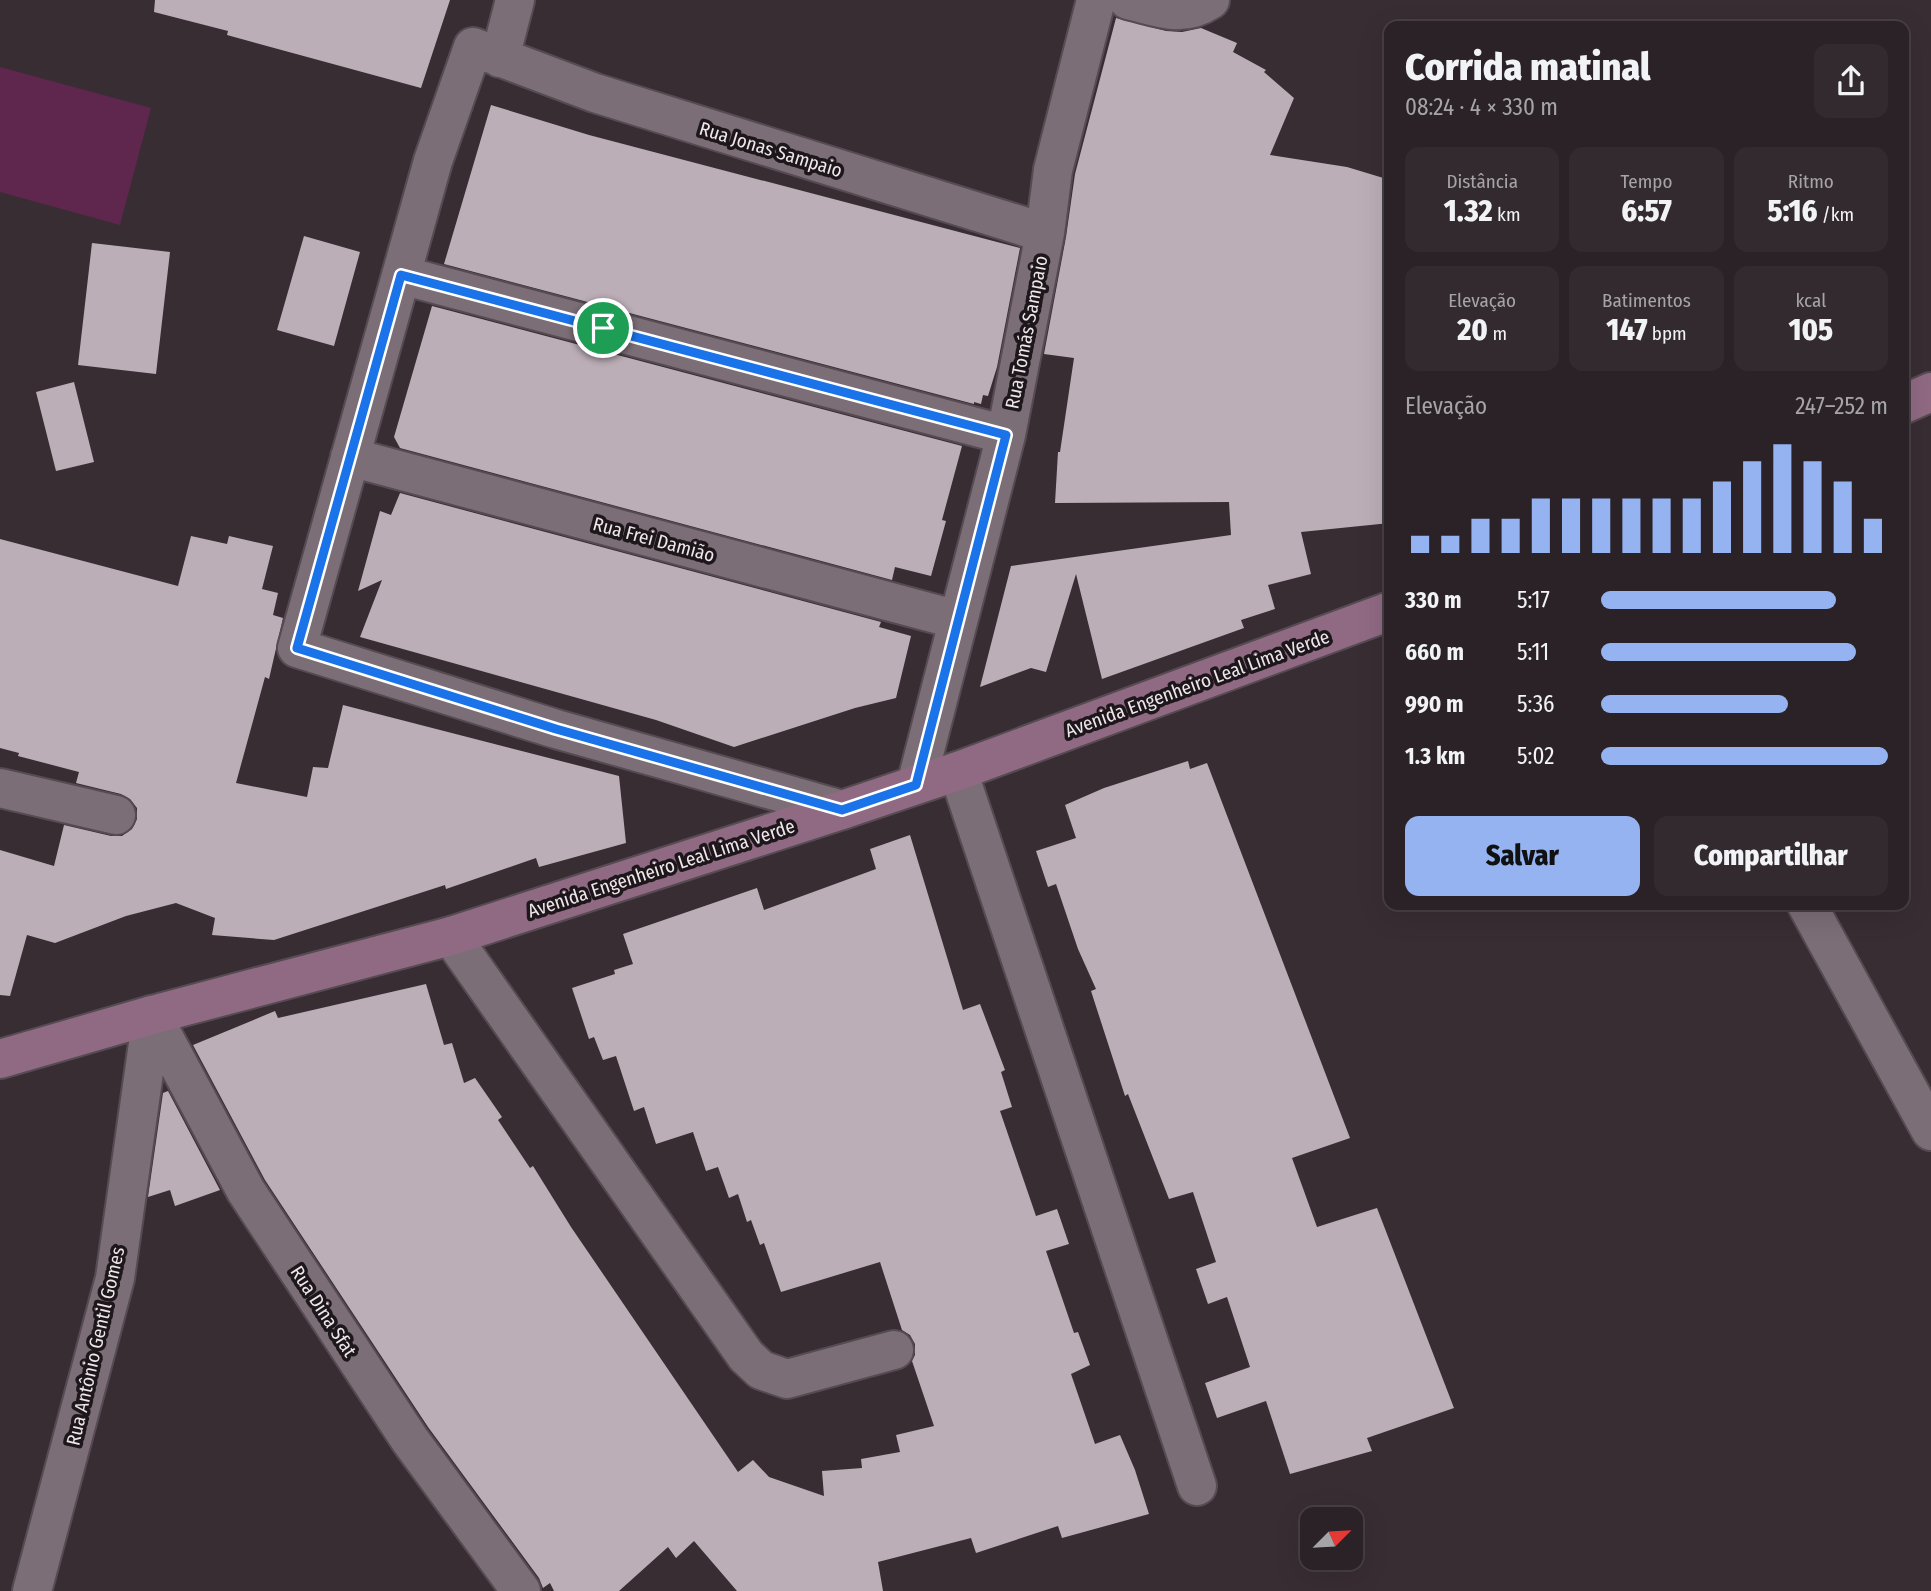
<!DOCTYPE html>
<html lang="pt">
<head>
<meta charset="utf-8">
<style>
	:root { --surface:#2b2227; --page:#332a2f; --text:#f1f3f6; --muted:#a6a4a7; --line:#473f44; --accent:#95b2f1 }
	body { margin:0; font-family:"Fira Sans Condensed",sans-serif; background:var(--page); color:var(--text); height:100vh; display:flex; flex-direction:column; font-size:26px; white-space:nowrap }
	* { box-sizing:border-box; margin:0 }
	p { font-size:23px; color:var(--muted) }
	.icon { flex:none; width:38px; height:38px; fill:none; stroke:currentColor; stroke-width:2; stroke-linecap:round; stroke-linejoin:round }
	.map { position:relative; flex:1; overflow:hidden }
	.drawer { position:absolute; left:1384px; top:21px; width:525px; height:889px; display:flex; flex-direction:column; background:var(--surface); border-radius:14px; box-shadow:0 7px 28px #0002,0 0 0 2px var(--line) }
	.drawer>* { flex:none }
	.needle { width:46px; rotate:66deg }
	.controls { position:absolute; left:1300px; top:1507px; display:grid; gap:14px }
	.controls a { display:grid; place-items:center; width:63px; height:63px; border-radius:14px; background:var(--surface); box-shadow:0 7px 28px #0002,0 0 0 2px var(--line); font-size:35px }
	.pin { position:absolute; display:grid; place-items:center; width:60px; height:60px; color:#fff; margin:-30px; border:4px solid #fff; border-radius:50%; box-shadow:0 2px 7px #0007 }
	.round { display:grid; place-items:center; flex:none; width:74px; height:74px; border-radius:14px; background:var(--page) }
	.head { display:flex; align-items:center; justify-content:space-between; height:119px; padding:0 21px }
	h1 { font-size:38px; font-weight:800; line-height:52px }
	.figures { display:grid; grid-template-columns:repeat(3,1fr); gap:10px; height:119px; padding:7px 21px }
	.figures div { display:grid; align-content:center; border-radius:14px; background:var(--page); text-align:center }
	.figures b { font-size:30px; font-weight:800 }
	.figures small { font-size:19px; font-weight:400 }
	.figures p { font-size:19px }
	.chart { height:196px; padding:14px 21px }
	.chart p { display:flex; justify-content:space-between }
	.chart svg { width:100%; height:126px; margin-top:7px; stroke:var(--accent); stroke-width:6 }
	.button { display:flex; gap:14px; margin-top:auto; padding:14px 21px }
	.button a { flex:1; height:80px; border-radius:14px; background:var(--accent); color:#111; font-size:28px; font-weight:800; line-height:80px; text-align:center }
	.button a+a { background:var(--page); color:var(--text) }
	ul { padding:0 21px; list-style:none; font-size:23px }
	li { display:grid; grid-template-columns:112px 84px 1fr; align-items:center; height:52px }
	li i { height:18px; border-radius:9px; background:var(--accent) }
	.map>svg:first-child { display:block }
</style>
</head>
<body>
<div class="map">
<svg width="1931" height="1591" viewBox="0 0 1931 1591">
	<rect width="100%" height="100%" fill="#392d34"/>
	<path fill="#5f264e" d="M0,67L151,108L120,225L0,192Z"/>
	<path fill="#bcaeb7" d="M155,0H450L421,88L227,35L228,31L154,12Z
		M1116,18L1166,31L1182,32L1201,28L1237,43L1233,52L1266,70L1264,72L1294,98L1270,155L1347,167L1390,180V523L1301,532L1311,574L1268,585L1275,609L1241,620L1244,628L1102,679L1076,574L1046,672L1031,668L980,687L1011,566L1231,535L1229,502L1055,503L1058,452H1060L1074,358L1044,354L1066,237L1075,174Z
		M491,105L589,135L1020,248L997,367L988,396L983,395L981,404L974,402V404L444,264Z
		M304,236L360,252L334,346L277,330Z
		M92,243L170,252L156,374L78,365Z
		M432,306L962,446L942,520L946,521L931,576L895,567L892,580L400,448L394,437Z
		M74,382L94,462L56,471L36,392Z
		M400,493L881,622L879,627L911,636L896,698L855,708L734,747L656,720L360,637L382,580L358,591L380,511L391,515Z
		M191,536L227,544L229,536L273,546L262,589L278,593L273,615L283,618L269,679L265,677L236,783L307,797L313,767L328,768L343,705L619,776L626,843L539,867L536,858L446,889L445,885L274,940L212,935L215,918L176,903L126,916L55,943L27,935L10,996L0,995V850L54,866L64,825L111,836H122L132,829L137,819V808L130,799L121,794L76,783L79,772L18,756L19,753L0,748V539L178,586Z
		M1188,761L1190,769L1207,763L1350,1138L1292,1158L1317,1227L1377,1208L1454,1408L1367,1438L1372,1451L1290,1474L1266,1401L1217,1418L1205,1383L1250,1367L1227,1297L1208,1304L1196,1269L1216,1262L1193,1192L1169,1199L1128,1094L1125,1096L1091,991L1096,989L1078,949L1056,884L1048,887L1036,851L1076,838L1065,805L1104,788Z
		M910,835L963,1010L980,1004L1005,1070L1001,1072L1012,1107L1000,1111L1036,1216L1057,1209L1069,1244L1046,1251L1074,1333L1078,1332L1090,1365L1071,1374L1095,1444L1120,1435L1135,1470L1149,1514L1062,1538L1058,1526L976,1553L971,1538L878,1562L883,1591H737L694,1541L676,1558L668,1547L619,1591H554L550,1583L543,1588L539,1578L428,1427L265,1180L193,1045L275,1011L278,1018L426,984L444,1045L452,1043L464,1083L475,1078L502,1117L498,1120L530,1168L533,1166L571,1227L738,1472L753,1460L769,1477L824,1496L822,1471L862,1468L861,1459L900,1452L896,1435L934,1426L912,1361L915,1355V1344L910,1335L902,1330L880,1262L781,1292L764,1243L760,1245L751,1220L747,1222L738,1194L729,1198L718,1167L706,1171L693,1132L656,1144L644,1107L634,1111L616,1056L603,1060L594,1037L589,1039L572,988L615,974L614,970L633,964L623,934L757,888L764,910L876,869L870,849Z
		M168,1091L220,1190L175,1206L170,1190L148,1197L163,1093Z"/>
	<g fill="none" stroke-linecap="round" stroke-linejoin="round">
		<defs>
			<path id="street" d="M1128,0C1158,7 1181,19 1210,0
				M500,58L515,0
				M401,275L1006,435
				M350,457L958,620
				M958,771L1197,1486
				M916,785L1006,435L1045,233L1053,170L1096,0
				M0,788L116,815
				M842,810L556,729L297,648L433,161L473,47L595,93L1045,233
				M1807,905L1931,1131
				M451,936L746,1356L761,1370L787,1379L894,1350
				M152,1015L246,1191L410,1440L521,1591
				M32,1591L115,1278L152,1015"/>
			<path id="secondary" d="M1904,404L1931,392
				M0,1059L152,1015L451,936L842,810L958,771L1390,611"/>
		</defs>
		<use href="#street" stroke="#564b52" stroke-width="42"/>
		<use href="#secondary" stroke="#564b52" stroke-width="42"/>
		<use href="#street" stroke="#7c6e76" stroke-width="38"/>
		<use href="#secondary" stroke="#906a83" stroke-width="38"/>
	</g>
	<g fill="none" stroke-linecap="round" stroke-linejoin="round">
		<defs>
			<path id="route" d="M401,275L1006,435L916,785L842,810L556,729L297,648Z"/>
		</defs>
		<use href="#route" stroke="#fff" stroke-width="14"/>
		<use href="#route" stroke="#1a73e8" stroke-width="9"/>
	</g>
	<g text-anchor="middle" stroke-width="7" stroke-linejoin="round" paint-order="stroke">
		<g font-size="19" fill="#eee6ea" stroke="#1d171b">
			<text transform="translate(771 149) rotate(17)" y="7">Rua Jonas Sampaio</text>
			<text transform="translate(1026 332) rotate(-79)" y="7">Rua Tomás Sampaio</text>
			<text transform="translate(654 539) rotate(15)" y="7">Rua Frei Damião</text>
			<text transform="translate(1197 683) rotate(-20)" y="7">Avenida Engenheiro Leal Lima Verde</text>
			<text transform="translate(661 868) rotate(-18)" y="7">Avenida Engenheiro Leal Lima Verde</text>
			<text transform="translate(324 1311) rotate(57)" y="7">Rua Dina Sfat</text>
			<text transform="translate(95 1346) rotate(-77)" y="7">Rua Antônio Gentil Gomes</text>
		</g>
	</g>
</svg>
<div class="controls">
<a><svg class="needle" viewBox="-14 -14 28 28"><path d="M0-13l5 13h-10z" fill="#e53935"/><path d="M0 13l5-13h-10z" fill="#a6a4a7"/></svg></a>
</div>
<div class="pin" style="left:603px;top:328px;background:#1e9e55"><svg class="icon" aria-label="arrive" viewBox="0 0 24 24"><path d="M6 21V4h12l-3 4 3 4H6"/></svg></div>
<section class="drawer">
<div class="head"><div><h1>Corrida matinal</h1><p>08:24 · 4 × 330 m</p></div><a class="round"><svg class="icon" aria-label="share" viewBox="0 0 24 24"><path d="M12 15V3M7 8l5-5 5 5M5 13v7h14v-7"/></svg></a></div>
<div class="figures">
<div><p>Distância</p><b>1.32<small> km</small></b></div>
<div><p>Tempo</p><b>6:57</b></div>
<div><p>Ritmo</p><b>5:16<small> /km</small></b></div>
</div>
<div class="figures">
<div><p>Elevação</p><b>20<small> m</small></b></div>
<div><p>Batimentos</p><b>147<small> bpm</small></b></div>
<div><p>kcal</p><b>105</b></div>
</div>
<div class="chart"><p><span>Elevação</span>247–252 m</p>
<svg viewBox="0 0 160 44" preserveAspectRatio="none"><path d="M5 44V38M15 44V38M25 44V32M35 44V32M45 44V25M55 44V25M65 44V25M75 44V25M85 44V25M95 44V25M105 44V19M115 44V12M125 44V6M135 44V12M145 44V19M155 44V32"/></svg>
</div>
<ul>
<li><b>330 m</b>5:17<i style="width:82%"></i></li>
<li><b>660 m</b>5:11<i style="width:89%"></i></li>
<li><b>990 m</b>5:36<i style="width:65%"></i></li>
<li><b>1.3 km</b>5:02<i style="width:100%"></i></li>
</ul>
<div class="button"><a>Salvar</a><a>Compartilhar</a></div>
</section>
</div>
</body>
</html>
